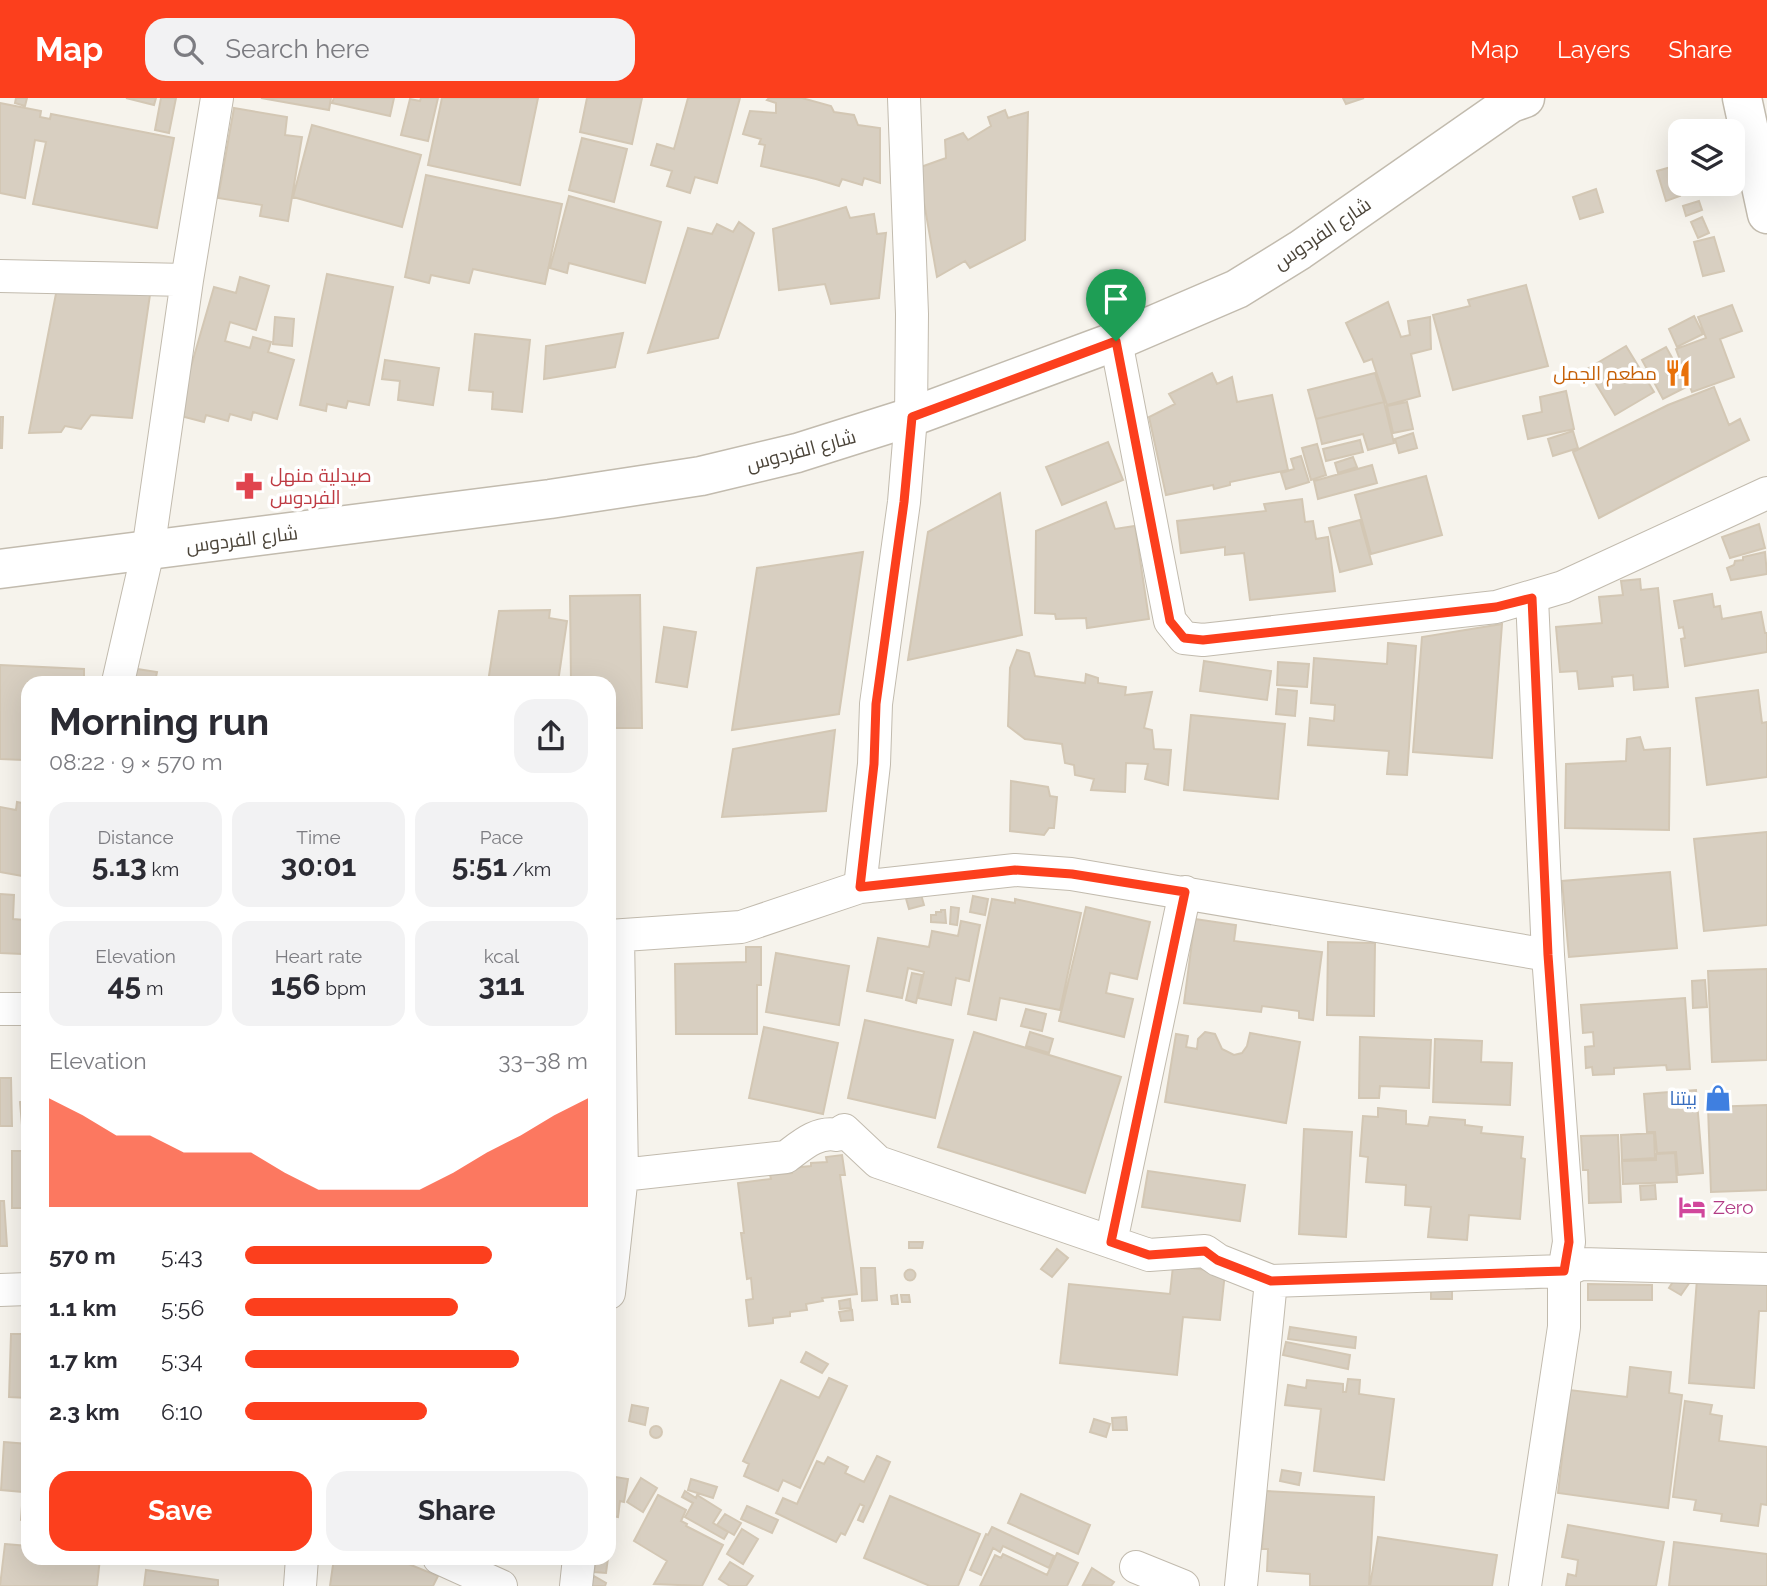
<!DOCTYPE html>
<html lang="en">
<head>
<meta charset="utf-8">
<style>
	:root { --surface:#fff; --page:#f2f2f3; --text:#2b2b33; --muted:#7c7c81; --accent:#fc3f1d }
	body { margin:0; font-family:Raleway,Cairo,sans-serif; background:var(--page); color:var(--text); height:100vh; display:flex; flex-direction:column; font-size:26px; white-space:nowrap }
	* { box-sizing:border-box; margin:0 }
	p { font-size:23px; color:var(--muted) }
	.icon { flex:none; width:38px; height:38px; fill:none; stroke:currentColor; stroke-width:2; stroke-linecap:round; stroke-linejoin:round }
	.map { position:relative; flex:1; overflow:hidden }
	.sheet { position:absolute; left:21px; top:578px; width:595px; height:889px; display:flex; flex-direction:column; background:var(--surface); border-radius:21px; box-shadow:0 7px 28px #0002 }
	.sheet>* { flex:none }
	.buttons { position:absolute; left:1668px; top:21px; display:grid; gap:14px }
	.buttons a { display:grid; place-items:center; width:77px; height:77px; border-radius:14px; background:var(--surface); box-shadow:0 7px 28px #0002; font-size:35px }
	.pin { position:absolute; display:grid; place-items:center; width:60px; height:60px; color:#fff; margin:-72px -30px; border-radius:50% 50% 50% 0; rotate:-45deg; box-shadow:0 0 7px #0007 }
	.pin .icon { rotate:45deg }
	.round { display:grid; place-items:center; flex:none; width:74px; height:74px; border-radius:21px; background:var(--page) }
	.head { display:flex; align-items:center; justify-content:space-between; height:119px; padding:0 28px }
	h1 { font-size:38px; font-weight:700; line-height:52px }
	.figures { display:grid; grid-template-columns:repeat(3,1fr); gap:10px; height:119px; padding:7px 28px }
	.figures div { display:grid; align-content:center; border-radius:18px; background:var(--page); text-align:center }
	.figures b { font-size:30px; font-weight:700 }
	.figures small { font-size:19px; font-weight:400 }
	.figures p { font-size:19px }
	.chart { height:196px; padding:14px 28px }
	.chart p { display:flex; justify-content:space-between }
	.chart svg { width:100%; height:126px; margin-top:7px; fill:var(--accent); opacity:.7 }
	.primary-button { display:flex; gap:14px; margin-top:auto; padding:14px 28px }
	.primary-button a { flex:1; height:80px; border-radius:21px; background:var(--accent); color:#fff; font-size:28px; font-weight:700; line-height:80px; text-align:center }
	.primary-button a+a { background:var(--page); color:var(--text) }
	ul { padding:0 28px; list-style:none; font-size:23px }
	li { display:grid; grid-template-columns:112px 84px 1fr; align-items:center; height:52px }
	li i { height:18px; border-radius:9px; background:var(--accent) }
	header { display:flex; align-items:center; gap:42px; box-sizing:border-box; height:98px; padding:0 35px; background:var(--accent); color:#fff }
	header strong { font-size:33px }
	nav { display:flex; gap:38px; margin-inline-start:auto; font-size:24px }
	.search { width:490px; height:63px; background:var(--page); display:flex; align-items:center; gap:18px; box-sizing:border-box; padding:0 24px; border-radius:21px; color:var(--muted); font-size:26px }
	.map>svg:first-child { display:block }
</style>
</head>
<body>
<header>
<strong>Map</strong>
<div class="search"><svg class="icon" aria-label="search" viewBox="0 0 24 24"><circle cx="10" cy="10" r="6"/><path d="M15 15l6 6"/></svg>Search here</div>
<nav><a>Map</a><a>Layers</a><a>Share</a></nav>
</header>
<div class="map">
<svg width="1767" height="1488" viewBox="0 0 1767 1488">
	<rect width="100%" height="100%" fill="#f6f3ec"/>
	<path fill="#d8cfc1" stroke="#d3c7b4" stroke-width="2" d="M16,0H27L25,8L15,5Z
		M126,0H156L154,7Z
		M161,0H176L169,35L155,32Z
		M261,0H331L329,12Z
		M334,0H394L390,18L332,5Z
		M421,0H438L428,43L401,37L410,1L420,3Z
		M442,0H538L520,87L428,67Z
		M587,0H642L632,46L580,34Z
		M688,0H740L717,85L695,79L690,95L667,88L672,73L651,67L657,46L674,51Z
		M769,0H802L831,8L834,14L854,17L858,27L880,30V85L864,80L862,87L842,81L839,88L816,81L761,68L765,47L759,46L761,41L743,36L750,13L776,15V5L767,2Z
		M1343,0H1364L1346,6Z
		M0,5L41,13L40,19L50,21L51,16L174,40L157,130L33,106L46,44L35,42L25,100L0,95Z
		M234,10L287,19L285,37L302,39L288,123L260,118L262,107L218,100Z
		M1005,12L1008,20L1028,14L1025,142L970,170L965,163L937,179L918,70L946,60L945,42L963,35L968,42L991,28L988,19Z
		M312,27L421,57L402,129L293,99Z
		M582,40L627,51L614,104L569,92Z
		M1671,69L1680,98L1666,103L1657,73Z
		M426,77L562,106L545,186L473,171L469,185L431,177L429,185L405,179Z
		M1596,91L1603,114L1580,121L1573,99Z
		M569,98L661,124L645,185L569,165L567,175L550,170Z
		M1699,103L1702,112L1686,118L1683,108Z
		M846,109L850,120L874,116L877,136L886,135L879,200L831,206L825,186L779,192L773,131Z
		M1702,119L1709,135L1698,140L1691,124Z
		M739,124L754,135L718,240L648,255L688,130L712,136L717,126L733,134Z
		M1714,139L1724,173L1703,178L1694,144Z
		M327,176L393,189L369,307L348,303L346,310L327,306L326,313L300,307Z
		M240,179L269,188L256,232L230,224L225,243L250,250L253,239L271,244L268,254L294,262L277,321L253,314L251,322L230,316L228,323L206,317L204,324L177,317L214,189L236,195Z
		M59,180L152,183L132,320L91,317L81,331L65,328L61,334L29,335Z
		M1526,187L1548,268L1453,292L1433,217L1470,208L1468,202Z
		M1388,204L1401,239L1410,237L1408,223L1430,219L1431,251L1411,256L1420,298L1387,307L1372,261L1364,264L1346,225Z
		M1732,207L1742,233L1720,241L1734,279L1692,294L1676,251L1706,240L1698,219Z
		M1694,218L1703,236L1677,249L1669,231Z
		M275,219L294,221L292,248L273,246Z
		M623,235L615,269L544,281L546,248Z
		M475,236L530,242L522,314L492,311L493,294L469,292Z
		M1626,248L1654,294L1615,317L1587,271Z
		M1666,249L1688,288L1663,301L1642,262Z
		M385,262L439,270L433,307L398,302L400,283L382,281Z
		M1212,275L1217,286L1232,279L1237,304L1272,297L1288,372L1230,384V387L1214,391L1213,387L1166,397L1149,319L1175,306L1169,296Z
		M1375,275L1384,304L1316,321L1308,292Z
		M1714,289L1729,327L1740,321L1749,342L1599,420L1573,354L1668,307Z
		M1566,293L1574,331L1528,341L1523,318L1542,314L1540,299Z
		M1384,304L1394,345L1368,352L1363,336L1322,346L1316,321Z
		M1407,304L1413,331L1393,335L1387,308Z
		M0,319H3L2,350H0Z
		M1573,333L1578,350L1553,358L1548,341Z
		M1413,335L1417,350L1399,355L1395,341Z
		M1360,342L1363,354L1326,363L1323,351Z
		M1108,344L1123,382L1062,407L1046,369Z
		M1317,346L1326,377L1311,382L1302,350Z
		M1301,358L1309,384L1286,391L1281,375L1294,371L1291,361Z
		M1353,359L1357,369L1338,375L1335,365Z
		M1372,367L1377,385L1318,401L1314,383Z
		M1426,378L1442,437L1371,456L1355,397Z
		M1000,395L1022,537L908,562L928,434Z
		M1302,401L1305,424L1313,423L1316,441L1328,439L1335,493L1250,502L1244,455L1225,457V449L1181,455L1177,423L1266,413L1264,406Z
		M1106,404L1115,431L1135,428L1149,521L1087,530L1086,520L1056,521L1055,516L1035,515L1036,433Z
		M1360,422L1372,466L1340,474L1329,430Z
		M1759,426L1765,450L1730,460L1722,439Z
		M863,454L839,616L732,632L757,470Z
		M1765,454L1767,476L1731,482L1727,470L1734,467L1735,463L1743,462V459Z
		M1640,481L1641,492L1658,490L1668,589L1634,592L1633,577L1612,579L1613,588L1579,591L1577,573L1560,574L1556,529L1602,525L1599,499L1623,497L1621,483Z
		M1712,496L1714,509L1720,508L1722,521L1761,514L1765,535H1767V554L1685,568L1681,541L1685,540L1683,529L1679,530L1674,503Z
		M640,497L642,630H609V584H571L570,498Z
		M550,512L549,520L567,523L558,584H488L499,513Z
		M1502,526L1492,660L1413,654L1422,539Z
		M664,529L696,534L687,589L656,584Z
		M1388,545L1416,548L1407,677L1387,676L1389,653L1308,647L1310,620L1334,623L1335,607L1311,605L1314,560L1387,566Z
		M1017,552L1029,555L1035,578L1085,585L1086,576L1098,580V585L1126,589L1125,597L1152,594L1144,630L1152,632L1154,651L1171,652L1168,687L1145,681L1148,666L1126,665L1125,694L1091,692L1094,681L1075,677L1074,667L1065,665L1062,646L1025,641L1008,628L1010,570Z
		M1204,563L1271,573L1267,602L1200,593Z
		M1278,564L1309,566L1307,589L1277,587Z
		M0,567L84,571V584H28V652H23V662L0,661Z
		M131,570L157,574L155,584H129Z
		M1278,591L1297,593L1295,618L1276,616Z
		M1758,592L1762,625L1767,624V679L1707,687L1696,600Z
		M1191,617L1285,626L1278,701L1184,692Z
		M835,632L826,713L722,719L733,651Z
		M1640,639L1644,652L1670,650L1669,732L1565,730L1566,666L1626,663L1627,641Z
		M1011,683L1048,689L1050,698L1057,699L1054,730H1049L1044,737L1010,733Z
		M17,704L28,706V779L0,774V709L16,712Z
		M1767,734V827L1704,833L1694,741Z
		M1670,774L1677,850L1569,859L1562,783Z
		M918,786L924,807L909,811L903,790Z
		M0,796L14,797L13,821L24,822L22,856L0,855Z
		M973,798L988,801L985,817L970,814Z
		M992,801L1015,805V801L1081,815L1060,912L1000,900L996,922L968,916Z
		M951,809L959,810L957,827L950,826Z
		M1086,809L1150,824L1137,881L1110,875L1106,895L1133,901L1124,939L1059,923Z
		M941,812H945L946,825L931,824V817H936V814H941Z
		M1195,821L1236,827L1234,843L1322,854L1313,922L1299,920V913L1262,908L1261,914L1184,905Z
		M961,823L980,827L969,883L956,880L951,907L918,900L924,874L908,870L902,900L867,893L878,840L929,849L932,833L958,838Z
		M1328,844L1375,845L1374,918L1327,917Z
		M746,849H761V887H757V936H676L675,866L746,864Z
		M776,855L849,868L839,927L766,914Z
		M1767,871V962L1712,964L1708,873Z
		M912,875L922,877L916,905L906,902Z
		M1705,882L1707,909L1693,910L1692,883Z
		M1685,900L1690,971L1667,972L1666,967L1614,970V976L1593,977L1592,969L1586,970L1585,949L1594,948L1593,934L1583,935L1581,907Z
		M1026,911L1046,916L1042,933L1021,928Z
		M865,922L953,942L935,1020L848,1000Z
		M764,929L838,945L823,1016L749,1000Z
		M974,934L1121,979L1085,1095L938,1049Z
		M1030,934L1053,941L1049,955L1026,948Z
		M1205,934L1215,936L1222,951L1234,957L1242,955L1247,948L1250,935L1300,944L1286,1025L1165,1004L1176,936L1188,938L1186,949L1197,951L1198,941Z
		M1360,939L1431,942L1429,990L1380,988L1379,1000H1359Z
		M1435,941L1482,943L1481,964L1512,965L1510,1007L1433,1004Z
		M0,980H11L12,1028H0Z
		M1696,992L1703,1075L1678,1077L1676,1054L1657,1055L1655,1034H1647L1644,996Z
		M28,1003V1026L22,1027L20,1004Z
		M1767,1007V1092L1711,1094L1708,1009Z
		M1378,1010L1406,1013V1026L1428,1028L1430,1019L1465,1022V1027L1482,1029L1481,1035L1523,1039L1521,1060L1525,1061L1520,1121L1469,1117L1467,1142L1428,1139L1431,1109L1405,1107L1406,1087L1366,1084L1368,1059L1360,1058L1363,1018L1378,1019Z
		M1304,1031L1352,1034L1346,1139L1299,1136Z
		M1654,1035L1655,1060L1622,1062L1621,1037Z
		M1618,1037L1621,1104L1589,1105L1588,1072H1583L1581,1038Z
		M12,1053H28V1126H24V1110H12Z
		M1675,1055L1677,1084L1623,1086L1622,1063L1656,1062V1056Z
		M842,1057L845,1077H840L857,1196L822,1200L823,1203L806,1206L807,1212L790,1214V1218L773,1220V1225L749,1228L746,1202L753,1201L751,1180L747,1181L741,1135H744L738,1085L771,1081L770,1077L792,1075L791,1070L811,1068V1065L827,1064L826,1059Z
		M1148,1073L1245,1087L1240,1123L1142,1109Z
		M1655,1087L1656,1101L1641,1102L1640,1088Z
		M0,1103H4L7,1148H0Z
		M909,1144H923L922,1150H909Z
		M1057,1151L1068,1160L1052,1179L1041,1171Z
		M1173,1168L1225,1174L1220,1222L1183,1219L1177,1277L1060,1265L1069,1186L1170,1196Z
		M861,1170H875L877,1202L862,1203Z
		M1682,1170L1694,1178L1681,1197L1669,1190Z
		M904.5 1177a5.5 5.5 0 1 1 11 0a5.5 5.5 0 1 1-11 0Z
		M1697,1181L1767,1187V1213H1759L1754,1290L1689,1285Z
		M1588,1186L1652,1187V1202H1588Z
		M1431,1190H1452V1201H1431Z
		M897,1197L898,1206H892L891,1198Z
		M901,1197H909L910,1204H902Z
		M850,1201L851,1210L840,1211L839,1203Z
		M852,1212L853,1222L841,1223L839,1214Z
		M1290,1229L1356,1239L1355,1250L1288,1241Z
		M11,1236H28V1300L9,1299Z
		M1286,1244L1350,1257L1348,1271L1283,1257Z
		M806,1254L828,1266L822,1275L801,1264Z
		M1630,1269L1671,1274L1669,1295L1682,1297L1668,1410L1558,1395L1570,1292L1627,1299Z
		M829,1280L847,1288L800,1390L783,1382L778,1393L744,1378L749,1366L743,1363L781,1282L819,1300Z
		M1348,1281L1360,1282L1359,1296L1394,1301L1384,1382L1314,1373L1321,1311L1285,1307L1288,1287L1306,1290L1307,1282L1343,1286V1294H1346Z
		M1685,1303L1712,1307L1710,1316L1722,1318L1719,1343L1767,1349V1407L1761,1406L1758,1428L1721,1423L1722,1416L1694,1412L1696,1402L1673,1399Z
		M632,1307L648,1310L645,1327L629,1323Z
		M1126,1319L1127,1332H1113L1112,1320Z
		M1094,1321L1110,1326L1106,1339L1090,1334Z
		M650 1334a6 6 0 1 1 12 0a6 6 0 1 1-12 0Z
		M4,1344L28,1346V1423L21,1422L23,1394L1,1392Z
		M877,1358L890,1364L871,1407L863,1424L858,1422L864,1408L860,1406L845,1437L841,1435L836,1444L776,1415L783,1400L797,1406L817,1363L824,1366L828,1359L848,1369L845,1375L864,1384Z
		M1282,1372L1301,1375L1299,1387L1280,1383Z
		M609,1374V1378L628,1381L624,1404L620,1403L618,1419L612,1418L609,1448Z
		M641,1380L657,1390L643,1414L627,1404Z
		M691,1381L717,1389L713,1400L688,1392Z
		M685,1393L696,1400L697,1397L721,1412L713,1425L728,1434L724,1441L685,1419L693,1405L682,1399Z
		M1266,1393L1374,1399L1369,1488H1310V1476L1267,1473L1268,1451H1262Z
		M1021,1396L1090,1427L1078,1456L1008,1425Z
		M658,1397L686,1412L681,1423L687,1426L686,1428L723,1447L702,1488L654,1486L667,1463L634,1443Z
		M890,1398L980,1436L958,1488H930L864,1460Z
		M747,1408L778,1422L772,1435L741,1421Z
		M725,1416L741,1425L734,1437L717,1427Z
		M1568,1427L1664,1444L1656,1488H1566L1568,1476L1576,1478L1578,1462L1562,1459Z
		M992,1429L1054,1458L1049,1470L1003,1448L1000,1454L993,1450L981,1477L970,1472L986,1436L988,1437Z
		M742,1431L758,1441L743,1466L727,1456Z
		M1378,1439L1497,1457L1492,1488H1370Z
		M1674,1444L1767,1456V1488H1669Z
		M5,1446L28,1448V1460H100L97,1488H0Z
		M1057,1455L1078,1465L1067,1488H980L995,1457L1001,1460L1003,1456L1047,1477Z
		M334,1460H394L438,1478L433,1488H330Z
		M596,1460H608L606,1475L594,1474Z
		M730,1464L753,1478L746,1488H730L719,1481Z
		M1092,1470L1114,1484L1111,1488L1083,1487Z
		M146,1472L218,1482V1488H144Z
		M594,1478L606,1485L605,1488H588Z"/>
	<g fill="none" stroke-linecap="round" stroke-linejoin="round">
		<defs>
			<path id="minor" d="M0,178L187,182
				M1116,243L1170,523L1184,540L1203,542L1496,509L1563,489L1767,395
				M118,584L148,453L187,182L217,0
				M860,789L874,666L876,606L904,404L911,319L912,216L904,0
				M609,838L741,829L860,789L1015,772L1071,776L1548,857
				M0,911H28
				M622,1077L786,1059C801,1048 817,1033 837,1037L844,1032L878,1064L1149,1157L1205,1153L1218,1162L1271,1183L1564,1173L1581,1166L1767,1171
				M1111,1144L1185,794
				M0,1192L28,1191
				M609,1195L622,1077L618,838
				M439,1460L501,1488
				M1136,1469L1183,1488
				M300,1488L302,1460
				M576,1488L579,1460
				M1241,1488L1271,1183
				M1525,1488L1564,1229V1173L1569,1144L1548,857L1532,500"/>
			<path id="tertiary" d="M1742,0L1767,116
				M0,471L550,401L701,378L797,355L911,319L1116,243L1237,191L1300,152L1511,5L1525,0"/>
		</defs>
		<use href="#minor" stroke="#c2bbae" stroke-width="34"/>
		<use href="#tertiary" stroke="#c2bbae" stroke-width="41"/>
		<use href="#minor" stroke="#fff" stroke-width="32"/>
		<use href="#tertiary" stroke="#fff" stroke-width="38"/>
	</g>
	<g fill="none" stroke-linecap="round" stroke-linejoin="round">
		<defs>
			<path id="route" d="M1116,243L1170,523L1184,540L1203,542L1496,509L1532,500L1548,857L1569,1144L1564,1173L1271,1183L1217,1162L1205,1153L1149,1157L1111,1144L1185,794L1072,776L1015,772L860,789L874,666L876,606L904,404L912,319Z"/>
		</defs>
		<use href="#route" stroke="#fff" stroke-width="14"/>
		<use href="#route" stroke="#fc3f1d" stroke-width="9"/>
	</g>
	<defs>
		<symbol id="restaurant-bare" viewBox="-9 -9 18 18"><path d="M-5-6h1v4h1v-4h1v4h1v-4h1v5L-1.5 .5V6h-2V.5L-5-1ZM5-6V6H3V1.5H1.5Q1.5-4 5-6Z" fill="#e8710a" stroke="#fff" stroke-width="2.5" paint-order="stroke"/></symbol>
		<symbol id="pharmacy-bare" viewBox="-9 -9 18 18"><path d="M-2-6h4v4h4v4h-4v4h-4v-4h-4v-4h4Z" fill="#e0444e" stroke="#fff" stroke-width="2.5" paint-order="stroke"/></symbol>
		<symbol id="shop-bare" viewBox="-9 -9 18 18"><path d="M-5-2.5h2.3a2.7 3.5 0 0 1 5.4 0H5L5.5 6h-11ZM-1.5-2.5h3a1.5 2.3 0 0 0-3 0Z" fill="#3f7fe0" stroke="#fff" stroke-width="2.5" paint-order="stroke"/></symbol>
		<symbol id="hotel-bare" viewBox="-9 -9 18 18"><path d="M-6-4.5h1.5V1H6V5H4.5V3h-9V5H-6ZM-4 0a1.8 1.8 0 1 1 3.6 0ZM.5 0V-2.5h3Q6-2.5 6 0Z" fill="#d1479c" stroke="#fff" stroke-width="2.5" paint-order="stroke"/></symbol>
	</defs>
	<g fill-rule="evenodd">
		<use href="#restaurant-bare" x="1659" y="256" width="38" height="38"/>
		<use href="#pharmacy-bare" x="230" y="369" width="38" height="38"/>
		<use href="#shop-bare" x="1699" y="981" width="38" height="38"/>
		<use href="#hotel-bare" x="1673" y="1090" width="38" height="38"/>
	</g>
	<g text-anchor="middle" stroke-width="7" stroke-linejoin="round" paint-order="stroke">
		<g font-size="19" fill="#4b4439" stroke="#fff">
			<text transform="translate(1322 135) rotate(-34)" y="7">شارع الفردوس</text>
			<text transform="translate(801 352) rotate(-15)" y="7">شارع الفردوس</text>
			<text transform="translate(242 441) rotate(-7)" y="7">شارع الفردوس</text>
		</g>
		<g font-size="19" fill="#c56008" stroke="#fff" text-anchor="end">
			<text x="1657" y="282">مطعم الجمل</text>
		</g>
		<g font-size="19" fill="#be3a42" stroke="#fff" text-anchor="start">
			<text x="270" y="384">صيدلية منهل<tspan x="270" dy="22">الفردوس</tspan></text>
		</g>
		<g font-size="19" fill="#366cbe" stroke="#fff" text-anchor="end">
			<text x="1697" y="1007">بيتنا</text>
		</g>
		<g font-size="19" fill="#b23c85" stroke="#fff" text-anchor="start">
			<text x="1713" y="1116">Zero</text>
		</g>
	</g>
</svg>
<div class="buttons">
<a><svg class="icon" aria-label="layers" viewBox="0 0 24 24"><path d="M12 4l9 5-9 5-9-5zM3 14l9 5 9-5"/></svg></a>
</div>
<div class="pin" style="left:1116px;top:243px;background:#1e9e55"><svg class="icon" aria-label="arrive" viewBox="0 0 24 24"><path d="M6 21V4h12l-3 4 3 4H6"/></svg></div>
<section class="sheet">
<div class="head"><div><h1>Morning run</h1><p>08:22 · 9 × 570 m</p></div><a class="round"><svg class="icon" aria-label="share" viewBox="0 0 24 24"><path d="M12 15V3M7 8l5-5 5 5M5 13v7h14v-7"/></svg></a></div>
<div class="figures">
<div><p>Distance</p><b>5.13<small> km</small></b></div>
<div><p>Time</p><b>30:01</b></div>
<div><p>Pace</p><b>5:51<small> /km</small></b></div>
</div>
<div class="figures">
<div><p>Elevation</p><b>45<small> m</small></b></div>
<div><p>Heart rate</p><b>156<small> bpm</small></b></div>
<div><p>kcal</p><b>311</b></div>
</div>
<div class="chart"><p><span>Elevation</span>33–38 m</p>
<svg viewBox="0 0 160 44" preserveAspectRatio="none"><path d="M0 44V6L10 12L20 19L30 19L40 25L50 25L60 25L70 32L80 38L90 38L100 38L110 38L120 32L130 25L140 19L150 12L160 6V44z"/></svg>
</div>
<ul>
<li><b>570 m</b>5:43<i style="width:72%"></i></li>
<li><b>1.1 km</b>5:56<i style="width:62%"></i></li>
<li><b>1.7 km</b>5:34<i style="width:80%"></i></li>
<li><b>2.3 km</b>6:10<i style="width:53%"></i></li>
</ul>
<div class="primary-button"><a>Save</a><a>Share</a></div>
</section>
</div>
</body>
</html>
